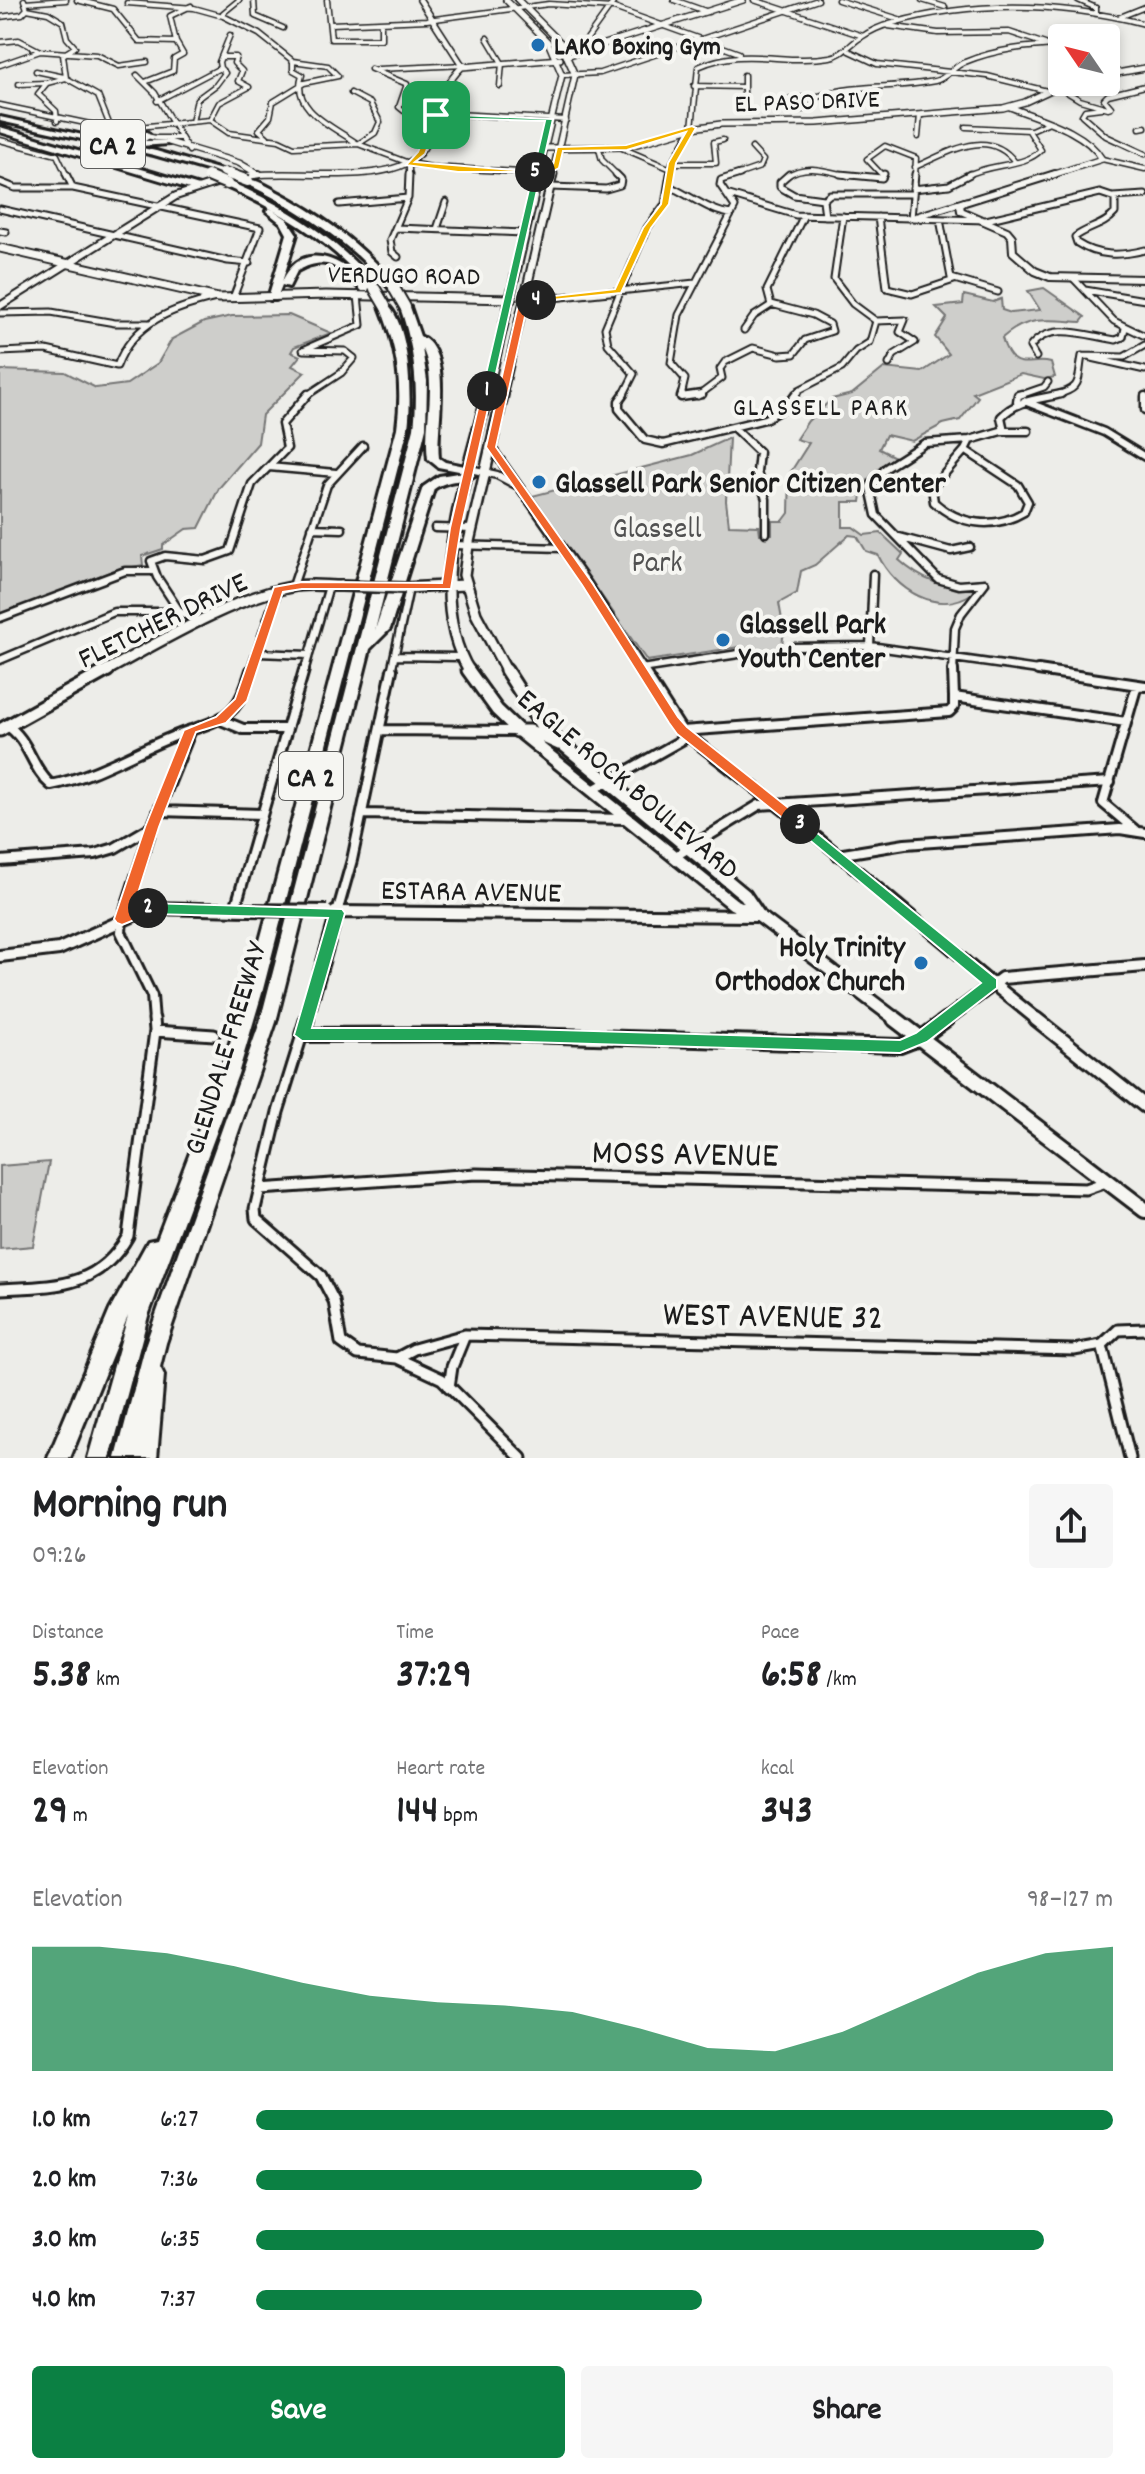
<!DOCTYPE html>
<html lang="en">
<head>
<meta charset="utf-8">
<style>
	:root { --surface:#fff; --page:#f6f6f6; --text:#202124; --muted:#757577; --accent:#0b8043 }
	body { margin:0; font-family:Dekko,sans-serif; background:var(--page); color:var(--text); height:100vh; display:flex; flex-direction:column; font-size:30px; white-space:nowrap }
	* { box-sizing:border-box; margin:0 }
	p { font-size:26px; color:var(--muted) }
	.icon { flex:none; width:44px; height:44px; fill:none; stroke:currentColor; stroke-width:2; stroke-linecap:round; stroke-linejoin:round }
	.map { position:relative; height:1458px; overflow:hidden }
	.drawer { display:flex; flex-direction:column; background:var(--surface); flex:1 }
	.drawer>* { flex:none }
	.needle { width:52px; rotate:305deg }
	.fabs { position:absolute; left:1048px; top:24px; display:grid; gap:16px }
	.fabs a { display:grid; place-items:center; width:72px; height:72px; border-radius:8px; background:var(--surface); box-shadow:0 4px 12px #0003; font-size:40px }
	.pin { position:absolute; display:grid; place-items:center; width:68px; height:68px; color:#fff; margin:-34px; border-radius:16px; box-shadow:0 4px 12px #0006 }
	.km { position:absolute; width:40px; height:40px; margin:-20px; border-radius:50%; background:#222; color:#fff; font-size:22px; line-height:40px; text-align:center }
	.round { display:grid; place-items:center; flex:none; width:84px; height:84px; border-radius:8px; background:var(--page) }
	.head { display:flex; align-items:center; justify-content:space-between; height:136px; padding:0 32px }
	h1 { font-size:44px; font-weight:700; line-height:60px }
	.stats { display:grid; grid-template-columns:repeat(3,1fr); gap:12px; height:136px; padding:8px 32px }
	.stats div { display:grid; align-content:center }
	.stats b { font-size:40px; font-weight:700 }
	.stats small { font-size:22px; font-weight:400 }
	.stats p { font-size:22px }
	.chart { height:224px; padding:16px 32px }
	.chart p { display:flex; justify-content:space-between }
	.chart svg { width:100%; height:144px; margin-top:8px; fill:var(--accent); opacity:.7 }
	.cta { display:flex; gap:16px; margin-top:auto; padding:16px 32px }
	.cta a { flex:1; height:92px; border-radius:8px; background:var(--accent); color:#fff; font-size:32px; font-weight:700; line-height:92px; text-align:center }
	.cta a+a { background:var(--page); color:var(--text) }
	ul { padding:0 32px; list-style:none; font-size:26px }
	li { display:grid; grid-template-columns:128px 96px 1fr; align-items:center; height:60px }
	li i { height:20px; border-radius:10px; background:var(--accent) }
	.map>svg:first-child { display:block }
</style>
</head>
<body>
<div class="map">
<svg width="1145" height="1458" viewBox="0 0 1145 1458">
	<rect width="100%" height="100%" fill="#edede9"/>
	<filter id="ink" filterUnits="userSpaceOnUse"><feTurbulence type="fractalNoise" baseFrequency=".0125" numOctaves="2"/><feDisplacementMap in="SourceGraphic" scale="16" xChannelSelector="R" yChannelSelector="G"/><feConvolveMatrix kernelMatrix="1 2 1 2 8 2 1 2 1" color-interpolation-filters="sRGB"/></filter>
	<g filter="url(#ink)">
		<path fill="#cececb" stroke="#757574" stroke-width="2" d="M1044,288L1085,317L1081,322C1049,320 1028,315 1002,338C1013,376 1029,357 1051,363L1055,377L1044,379L1021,374L973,393L978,397L960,420L943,424L912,441L886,435L879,449L895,457C876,470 863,478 861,502H843V527H853L864,535L881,533L903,554L899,560C921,580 943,588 972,588L974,592C938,618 894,589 878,555L866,551L857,536L849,535L815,565L801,571L797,593L779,603L784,631L781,652L756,655L739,647L647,661L532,496L692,455L729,438L726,501L729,525L759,526L760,534H772V521H783L789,513L790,473L809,443L796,439L808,421L832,399L852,394L884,368L922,372L949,354L935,337L947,318L936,307L963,304L964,295L993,302L1001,299L1002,310L1011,313L1040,310L1028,291Z
			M289,315L331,333L294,347L291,352L300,356L292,366L305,372L262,415L258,443L219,488L199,528L186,529L163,545V549L142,556L143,565L112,571L0,616V370L65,372L96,388L127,384L158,363L172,339L204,322L232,316Z
			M49,1162L33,1246L0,1249V1166Z"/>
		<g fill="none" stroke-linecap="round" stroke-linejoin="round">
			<defs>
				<path id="minor-far4" d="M24,0L27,9L48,13L63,22L67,38L75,47L63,55L66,78L98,96L110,126L108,129
					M77,0L113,9L139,41L176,42
					M254,0L255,16L283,28
					M327,0L331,39H381V23
					M674,0L708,12
					M754,0L863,36
					M838,0L899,19
					M922,0L945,7
					M1078,0L1096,8V14
					M25,3L66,0
					M127,3L194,8L223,16L259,34L293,61V70L302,75C290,110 334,127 358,144
					M223,13L239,0
					M0,17L22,14L27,9
					M1120,17L1145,7
					M331,24L427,20L549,4L614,8L739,53
					M888,26L938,33L1009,32L1045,44
					M487,38L502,63L500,86
					M0,42L19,40L40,51
					M563,44L573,48L584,43L615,0
					M849,51L877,64L987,76L1047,91
					M0,65L40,51L97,55L119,66L147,62
					M371,69L407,84L399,107L404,111L566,120
					M378,69L465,65
					M36,71L64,77
					M137,75L155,93L189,151
					M562,75L600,73L818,0
					M744,75V103
					M145,82L173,71L174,59L183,54L176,42L170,16L191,6
					M19,84L45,83
					M694,86L744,87
					M1057,86L1080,100L1108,108L1111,107L1104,99L1108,95L1145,86
					M351,93L370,103L380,122L375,133L358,144
					M819,96L810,109L796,110L783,105L790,99Z
					M819,96C857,83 896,89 935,81C946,79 954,66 965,62C996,49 1029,46 1062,45
					M157,101L220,68L219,62L230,35
					M0,105L156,138H180
					M1101,108L1085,110L1082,115L1106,136L1145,154
					M210,120L219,103L249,87L238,81L242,71L234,63L236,57H223
					M57,121L56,111L38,94L47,83L66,78
					M192,122L197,99L216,85L225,73L220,68
					M966,127L1029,130
					M1140,128L1145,127
					M128,132L138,127L210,120L229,133L279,140L294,147L358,144L409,163L431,167L538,173
					M267,137L259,130L270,117L273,102L304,83L338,76L328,66L293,61
					M918,137L920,115
					M0,140L57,155L67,176
					M622,148L671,169
					M599,149L602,160L618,176
					M1102,159L1145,169
					M672,163H716L714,142L723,140
					M915,167C948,153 988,126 1015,162
					M409,176V163
					M670,176L672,163L692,128L698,67C745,46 783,65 830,57C843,55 849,45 860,38C870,31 881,26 893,23C976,0 1062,3 1145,24
					M734,176L760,167L763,160L752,148
					M787,176C806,163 827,171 849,176
					M883,176L867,159L885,146L916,158L915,176
					M966,176C990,163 1026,167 1041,150L1029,131L1047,123"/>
				<path id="minor-far3" d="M66,174L73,188
					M789,174L780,182V187L794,195L823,199
					M840,174L882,178L884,174
					M915,174L911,218L966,201
					M0,182L15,188H73L260,228L233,298
					M669,186C689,195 712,213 732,214
					M551,187L606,189L620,185L621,179L616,174
					M913,189L949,185L970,174
					M726,194L796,215L986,220L1100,193L1115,198V213C1104,226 1088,227 1075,237L1077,243C1098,257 1121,256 1145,250
					M1113,197L1145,195
					M339,204L408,198
					M0,209L228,261L249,263
					M825,216L823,200L830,194H913
					M878,217L887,288L912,294L954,280
					M940,219L951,278L998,292
					M396,228L524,233
					M437,229L446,202
					M0,231L6,232
					M398,257L392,252L390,240L408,198L409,174
					M1074,279L1114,321L1145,336
					M1085,290L1145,300
					M524,301L695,283
					M0,313L51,312L115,323H148
					M876,321L905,320L900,332L915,342L894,355L889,364
					M744,330L754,316L771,305L767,290L804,215
					M0,352L46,350L117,366C133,322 173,308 216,298
					M1082,356L1124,357L1145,345
					M1036,357L1030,347C1051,320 1087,336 1116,340L1123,337L1125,328
					M1092,358L1145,370
					M306,396L341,373L354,358L345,351L303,350L361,325L358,295
					M623,396L634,374L608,344L605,328L647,228L665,204L670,174
					M681,396L685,379L671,363L679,315L735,207L720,185L721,180L740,174
					M698,396L722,378L720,369L725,362L753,348L780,355L794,354L805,340L832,331L830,324L813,315L771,304
					M795,396L799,390L842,368L856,351L870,342L876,321L853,304L834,279L843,216
					M1018,396L1044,387L1048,382
					M1053,396C1084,388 1077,381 1082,356"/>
				<path id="minor-far2" d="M624,394L619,401V409L645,440L663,444L765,419L787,406L796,394
					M682,394L681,397L702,394
					M1145,396V410
					M1024,401L1104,432L1145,457
					M1017,402L1018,395L1022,394
					M734,428L759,452L757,472L766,499V533
					M1004,431L1001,417C1018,399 1038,400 1061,394
					M491,447L588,584L645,672
					M965,450L1018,485L1028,502L1024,512C994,530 959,525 934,502L932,488Z
					M965,450L970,440
					M269,467L336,473
					M470,469L497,475L516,485
					M312,528L342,529
					M435,528L472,529
					M899,537L951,551L970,547
					M452,545L562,548
					M293,586L327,485L363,446
					M180,612L157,577L151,561L165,556L205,560L230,551L252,484L287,448L282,424L308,394
					M0,618L125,571H154
					M870,646L873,574
					M793,647L870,646L1052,672
					M258,653L309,655
					M395,656L459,657
					M0,660L114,612H180L200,622
					M641,669L745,653
					M250,672L278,589
					M304,672L329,586
					M391,672L409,588
					M953,672L955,628L961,614L985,583L959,585L938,579L876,515L870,487L886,468L925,443L970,440L1001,431H1028"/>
				<path id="minor-far1" d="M643,670L682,731L810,831L992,983
					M953,670L954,697
					M1038,670L1145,686
					M221,720L243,729H287
					M6,725C29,739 31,768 51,785C99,776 144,745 191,730
					M380,730L517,731
					M682,731L949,712L954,707V697L1126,722
					M593,790L689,736
					M159,811L262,814
					M362,814L626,819
					M1135,830L1103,803L1137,685
					M837,855L905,844L1120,829L1145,833
					M674,857L759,805L1110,782
					M0,861L95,854L115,848L151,827
					M235,909L304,670
					M337,913L352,860L392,670
					M154,1021L152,996L121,932L122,919L152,827L191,730C232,716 238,711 251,670"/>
				<path id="minor" d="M155,1031L214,1035
					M302,1035L278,1112L255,1209L256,1219L321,1276L334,1301L341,1342L358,1354L397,1358L442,1379L521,1458
					M260,1189L476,1174L1086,1189L1106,1182
					M0,1289C54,1286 98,1289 128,1236L155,1031L154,1019
					M1102,1345L1130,1458
					M397,1358L414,1349L465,1335L1074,1350L1102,1345L1118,1330L1145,1329
					M449,1387L452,1367L465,1335"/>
				<path id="tertiary-far3" d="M420,0L462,65
					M1106,75L1145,68
					M1010,107C1039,119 1085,130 1102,159L1049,176
					M169,142L239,163L258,174
					M545,148L627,147L692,128L721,124L817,123L1003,108L1025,102L1068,82
					M247,176C290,168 399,189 423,149C440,122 437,90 462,67L560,59"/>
				<path id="tertiary-far2" d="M1055,174L965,202L960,205L961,211L1007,231L1012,237L1013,252L1035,271L1050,277L1145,279
					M237,178L259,174
					M0,306L176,196L222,181"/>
				<path id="tertiary-far1" d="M335,912L756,916
					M0,956L59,949L150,908L248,910
					M992,983L1039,1021
					M306,1021L337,913
					M944,1021L1002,978L1145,966"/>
				<path id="tertiary" d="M307,1019L302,1035L493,1034L900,1046L921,1038L947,1019
					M1036,1019L1145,1106"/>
				<path id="secondary-far4" d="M506,0L548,42L562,75L538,176
					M518,0L560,42L575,75L552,176
					M566,56L743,0"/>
				<path id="secondary-far3" d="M0,248L218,298L326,295L512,299
					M487,396L539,174
					M502,396L553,174"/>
				<path id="secondary-far2" d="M503,394L468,546L464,575L476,614L507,672
					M405,588L465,585
					M104,672C158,643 230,599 291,587C307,583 325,586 341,586
					M470,672C422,595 468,475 487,394"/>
				<path id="secondary-far1" d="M468,670L497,710L520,732L733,904L759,916L898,1021
					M506,670L543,728L745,895L758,914
					M0,730L108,670
					M517,731H530L559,744"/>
				<path id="secondary" d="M895,1019L1145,1210"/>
				<path id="motorway" d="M0,117L156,151L228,172L224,175L154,155L0,121Z
					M0,127L199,186L200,188L193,190L0,132Z
					M141,132H147L151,137L145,141L169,140L173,142L169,144L141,146L137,143L122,140C127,135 136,140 142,137Z
					M245,179C257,179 269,187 280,193C325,217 364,247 397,286V290H391C350,242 302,210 245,183Z
					M224,182H230C288,207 337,238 378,287V291H372L369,288L368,291H362C340,268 328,254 297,271L289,287L282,285L276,300H270L268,298L287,234L281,223L266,211L270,208L287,219L297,234L282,282C302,238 342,259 367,285C328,239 279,210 224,186Z
					M385,303C410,320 412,400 408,428L262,993L238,1074L148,1316L110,1458H88L128,1316L70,1458H48L110,1310L148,1241L157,1239L220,1074L246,993L397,428C403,384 397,347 380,306Z
					M405,304L410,307L420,336C455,352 435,426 439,458L445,462L470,467L472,469L469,472L475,475C463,483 450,478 434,489L390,629L370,649L276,1022L166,1343L160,1367L164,1375L157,1458H116L146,1343L260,1022L414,428C419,386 414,347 400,307ZM422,348C439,382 423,423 428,459L438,467L464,472L439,476L423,487L375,630L426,428L427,381Z"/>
			</defs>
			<use href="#minor-far4" stroke="#1c1c1c" stroke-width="7"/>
			<use href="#minor-far3" stroke="#1c1c1c" stroke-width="9"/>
			<use href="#minor-far2" stroke="#1c1c1c" stroke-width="11"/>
			<use href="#minor-far1" stroke="#1c1c1c" stroke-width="14"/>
			<use href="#minor" stroke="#1c1c1c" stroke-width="15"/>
			<use href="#tertiary-far3" stroke="#1c1c1c" stroke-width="8"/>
			<use href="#tertiary-far2" stroke="#1c1c1c" stroke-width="10"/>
			<use href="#tertiary-far1" stroke="#1c1c1c" stroke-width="16"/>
			<use href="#tertiary" stroke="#1c1c1c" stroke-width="18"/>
			<use href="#secondary-far4" stroke="#1c1c1c" stroke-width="8"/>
			<use href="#secondary-far3" stroke="#1c1c1c" stroke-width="11"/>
			<use href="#secondary-far2" stroke="#1c1c1c" stroke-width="14"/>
			<use href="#secondary-far1" stroke="#1c1c1c" stroke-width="17"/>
			<use href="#secondary" stroke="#1c1c1c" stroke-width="20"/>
			<use href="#motorway" stroke="#1c1c1c" stroke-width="6"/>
			<use href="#minor-far4" stroke="#f6f6f2" stroke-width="4"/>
			<use href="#minor-far3" stroke="#f6f6f2" stroke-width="5"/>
			<use href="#minor-far2" stroke="#f6f6f2" stroke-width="6"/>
			<use href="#minor-far1" stroke="#f6f6f2" stroke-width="8"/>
			<use href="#minor" stroke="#f6f6f2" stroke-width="9"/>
			<use href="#tertiary-far3" stroke="#f6f6f2" stroke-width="5"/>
			<use href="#tertiary-far2" stroke="#f6f6f2" stroke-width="6"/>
			<use href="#tertiary-far1" stroke="#f6f6f2" stroke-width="10"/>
			<use href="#tertiary" stroke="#f6f6f2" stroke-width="12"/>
			<use href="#secondary-far4" stroke="#f6f6f2" stroke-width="5"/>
			<use href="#secondary-far3" stroke="#f6f6f2" stroke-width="7"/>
			<use href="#secondary-far2" stroke="#f6f6f2" stroke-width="9"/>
			<use href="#secondary-far1" stroke="#f6f6f2" stroke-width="11"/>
			<use href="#secondary" stroke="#f6f6f2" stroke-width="14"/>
			<use href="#motorway" fill="#f6f6f2" fill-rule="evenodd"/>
			<defs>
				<path id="tertiary-bridge" d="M248,910L327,911"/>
				<path id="secondary-bridge" d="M341,586L405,588"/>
				<path id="motorway-bridge-far1" d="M224,172L234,176"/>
				<path id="motorway-bridge" d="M229,174L248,181
					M208,176L227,184
					M394,288L405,307
					M375,289L385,306"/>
			</defs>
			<use href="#tertiary-bridge" stroke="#1c1c1c" stroke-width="16" stroke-linecap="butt"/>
			<use href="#secondary-bridge" stroke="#1c1c1c" stroke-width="14" stroke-linecap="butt"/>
			<use href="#motorway-bridge-far1" stroke="#1c1c1c" stroke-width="11" stroke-linecap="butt"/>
			<use href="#motorway-bridge" stroke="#1c1c1c" stroke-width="14" stroke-linecap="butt"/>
			<use href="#tertiary-bridge" stroke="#f6f6f2" stroke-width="10"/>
			<use href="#secondary-bridge" stroke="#f6f6f2" stroke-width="9"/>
			<use href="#motorway-bridge-far1" stroke="#f6f6f2" stroke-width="8"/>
			<use href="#motorway-bridge" stroke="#f6f6f2" stroke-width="10"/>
		</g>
	</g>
	<path fill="#22a559" stroke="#fff" stroke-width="2" d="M434,114L553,119L492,391L487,394L482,391L545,121L436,118Z"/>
	<path fill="#f0652b" stroke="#fff" stroke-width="2" d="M487,388L492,391L461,528L451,589H302L283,592L247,701L226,723L196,732L159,827L133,909L148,903L156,908L154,912L122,925L117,923L114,919L145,827L184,730L216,717L235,699L274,587L302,582L442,583L450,528L482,391Z"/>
	<path fill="#22a559" stroke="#fff" stroke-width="2" d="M800,819L997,979V988L927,1042L900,1053L493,1041H302L294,1035L328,918L148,914L141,908L148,903L342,909L345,913L312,1028H493L900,1040L916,1033L981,983L795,828L793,824Z"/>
	<path fill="#f0652b" stroke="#fff" stroke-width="2" d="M536,298L539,302L528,303L496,447L593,584L678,717L687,727L805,821V828H795L677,734L669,723L582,585L486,447L519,301Z"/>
	<path fill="#f5b400" stroke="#fff" stroke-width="2" d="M692,126L696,128L676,163L669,204L651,228L621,293L532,302L536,298L615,289L643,228L661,204L668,163L686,132L627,150L563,151L559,168L550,173L535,175L532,171L553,165L557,147L626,145Z"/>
	<path fill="#f5b400" stroke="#fff" stroke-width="2" d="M436,113L440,115L425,154L415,162L539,172H458L406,165L418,152Z"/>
	<g fill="#1f6fb2" stroke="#f6f6f2" stroke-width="3">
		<circle cx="538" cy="45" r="8"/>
		<circle cx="539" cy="482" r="8"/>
		<circle cx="723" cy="640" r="8"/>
		<circle cx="921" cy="963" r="8"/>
	</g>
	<g text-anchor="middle" stroke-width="8" stroke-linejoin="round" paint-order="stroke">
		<g font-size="26" font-weight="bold" fill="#1c1c1c" stroke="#f6f6f2" text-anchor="start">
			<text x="554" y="54">LAKO Boxing Gym</text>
		</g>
		<g font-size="26" fill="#1c1c1c" stroke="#f6f6f2">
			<text transform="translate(807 100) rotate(-2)" y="9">EL PASO DRIVE</text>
			<text transform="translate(404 274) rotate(1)" y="9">VERDUGO ROAD</text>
		</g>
		<g font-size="26" letter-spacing="2" fill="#1c1c1c" stroke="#f6f6f2">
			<text x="821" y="415">GLASSELL PARK</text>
		</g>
		<g fill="#f6f6f2" stroke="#5d5d5c" stroke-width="2">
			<rect x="81" y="120" width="64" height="48" rx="6"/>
			<rect x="279" y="752" width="64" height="48" rx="6"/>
		</g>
		<g font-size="28" font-weight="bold" fill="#1c1c1c">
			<text x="113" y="154">CA 2</text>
			<text x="311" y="786">CA 2</text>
		</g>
		<g font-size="30" font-weight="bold" fill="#1c1c1c" stroke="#f6f6f2" text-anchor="start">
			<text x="555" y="492">Glassell Park Senior Citizen Center</text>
			<text x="739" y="633">Glassell Park<tspan x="739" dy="34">Youth Center</tspan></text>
			<text x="905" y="956" text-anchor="end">Holy Trinity<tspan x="905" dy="34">Orthodox Church</tspan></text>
		</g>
		<g font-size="30" fill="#515151" stroke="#f6f6f2">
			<text x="657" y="537">Glassell<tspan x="657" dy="34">Park</tspan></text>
		</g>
		<g font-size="30" fill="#1c1c1c" stroke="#f6f6f2">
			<text transform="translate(162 619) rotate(-26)" y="10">FLETCHER DRIVE</text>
			<text transform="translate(629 783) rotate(40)" y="10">EAGLE ROCK BOULEVARD</text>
			<text transform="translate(471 890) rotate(1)" y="10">ESTARA AVENUE</text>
			<text transform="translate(224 1048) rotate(-73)" y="10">GLENDALE FREEWAY</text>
		</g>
		<g font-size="36" fill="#1c1c1c" stroke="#f6f6f2">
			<text transform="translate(685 1151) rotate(1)" y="13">MOSS AVENUE</text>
			<text transform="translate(773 1313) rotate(1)" y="13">WEST AVENUE 32</text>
		</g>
	</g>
</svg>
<div class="fabs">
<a><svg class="needle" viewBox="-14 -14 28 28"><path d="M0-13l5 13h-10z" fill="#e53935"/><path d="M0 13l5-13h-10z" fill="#757577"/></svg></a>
</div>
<div class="pin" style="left:436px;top:115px;background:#1e9e55"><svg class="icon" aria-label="arrive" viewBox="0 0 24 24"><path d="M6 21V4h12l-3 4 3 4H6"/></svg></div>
<b class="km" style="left:487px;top:391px">1</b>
<b class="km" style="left:148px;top:908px">2</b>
<b class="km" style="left:800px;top:824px">3</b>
<b class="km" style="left:536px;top:300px">4</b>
<b class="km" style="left:535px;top:172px">5</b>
</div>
<section class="drawer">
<div class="head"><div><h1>Morning run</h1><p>09:26</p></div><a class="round"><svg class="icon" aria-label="share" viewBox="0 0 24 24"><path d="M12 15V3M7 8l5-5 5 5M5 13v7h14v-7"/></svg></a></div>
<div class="stats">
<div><p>Distance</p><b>5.38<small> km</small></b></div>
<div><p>Time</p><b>37:29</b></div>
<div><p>Pace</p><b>6:58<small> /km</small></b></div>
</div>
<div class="stats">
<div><p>Elevation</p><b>29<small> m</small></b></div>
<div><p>Heart rate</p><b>144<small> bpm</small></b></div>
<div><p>kcal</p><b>343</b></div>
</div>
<div class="chart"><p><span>Elevation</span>98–127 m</p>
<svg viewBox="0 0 160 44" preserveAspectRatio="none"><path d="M0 44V6L10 6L20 8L30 12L40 17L50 21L60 23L70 24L80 26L90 31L100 37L110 38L120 32L130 23L140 14L150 8L160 6V44z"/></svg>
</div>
<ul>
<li><b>1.0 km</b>6:27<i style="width:100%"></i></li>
<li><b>2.0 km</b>7:36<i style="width:52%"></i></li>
<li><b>3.0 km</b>6:35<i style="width:92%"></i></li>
<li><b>4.0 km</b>7:37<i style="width:52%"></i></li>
</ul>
<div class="cta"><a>Save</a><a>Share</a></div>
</section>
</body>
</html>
